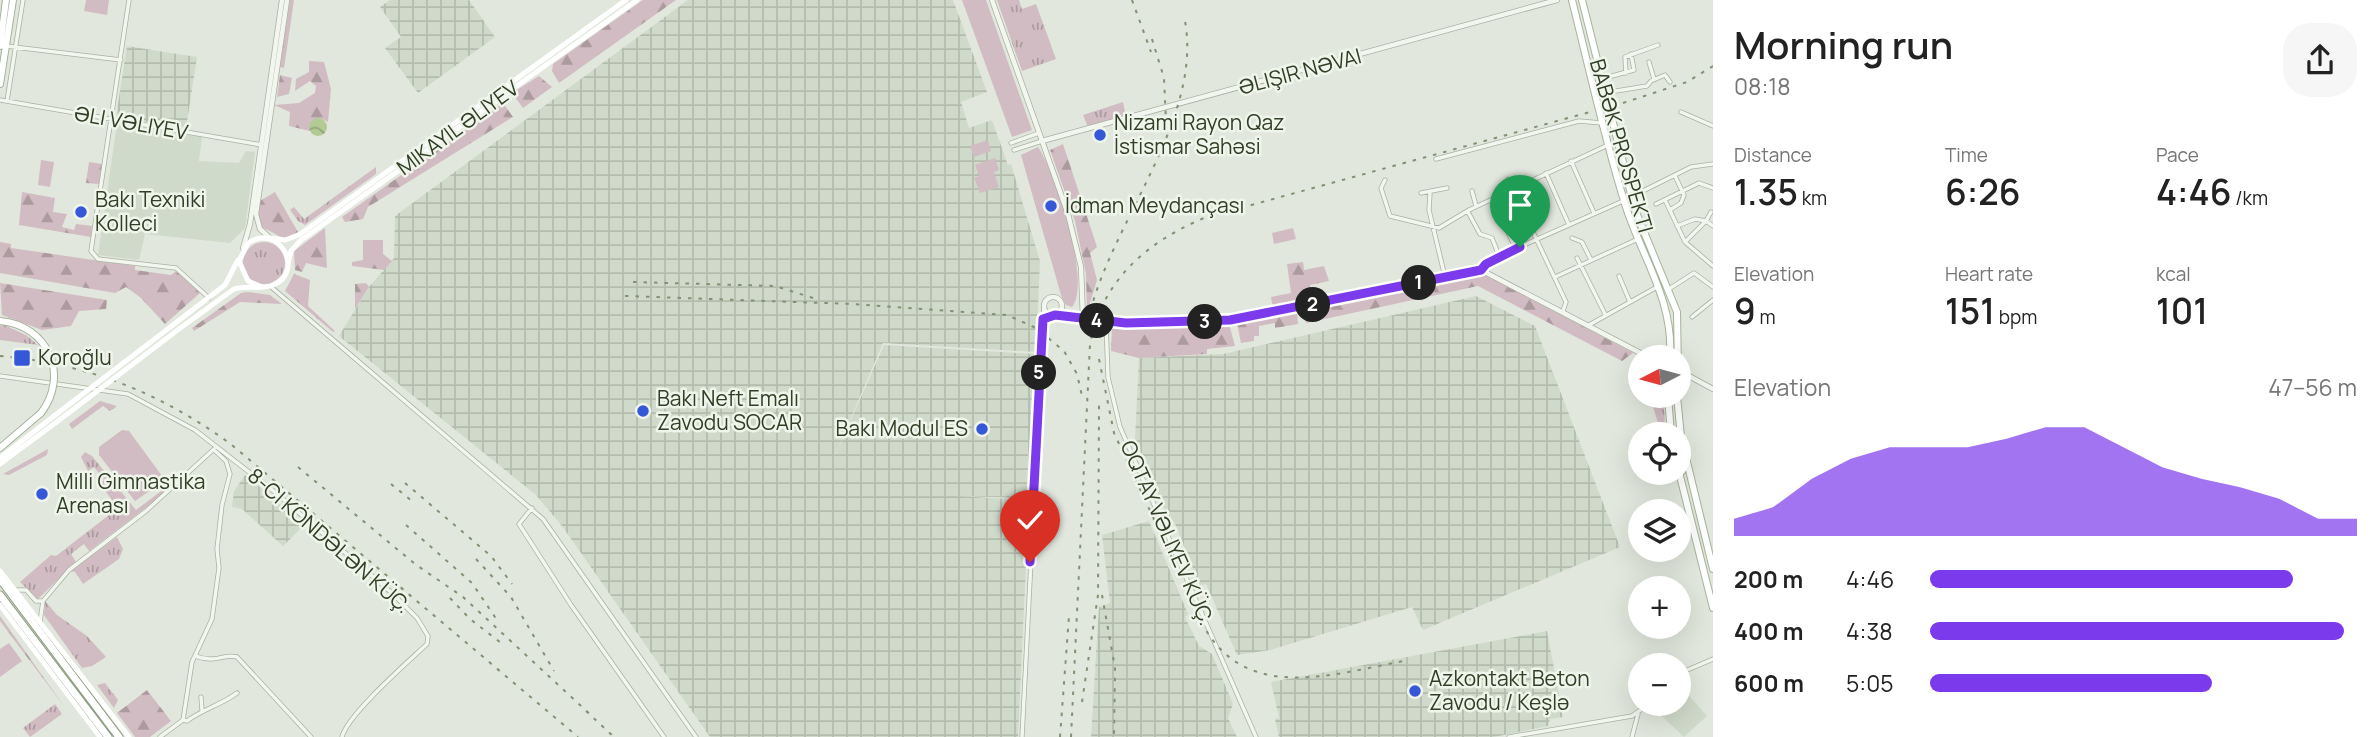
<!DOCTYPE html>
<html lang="en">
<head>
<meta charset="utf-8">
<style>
	:root { --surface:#fff; --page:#f6f6f6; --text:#222; --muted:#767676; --accent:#7c3aed }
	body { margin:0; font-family:Manrope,sans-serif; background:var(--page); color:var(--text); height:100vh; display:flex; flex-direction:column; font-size:26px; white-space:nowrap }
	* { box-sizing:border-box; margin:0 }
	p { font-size:23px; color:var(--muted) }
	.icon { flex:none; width:38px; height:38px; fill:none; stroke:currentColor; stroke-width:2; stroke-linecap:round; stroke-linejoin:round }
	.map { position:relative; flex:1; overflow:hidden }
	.panel { display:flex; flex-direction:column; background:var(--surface); width:665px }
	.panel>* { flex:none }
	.needle { width:46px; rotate:264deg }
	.controls { position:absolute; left:1628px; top:345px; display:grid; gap:14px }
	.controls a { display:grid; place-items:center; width:63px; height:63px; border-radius:50%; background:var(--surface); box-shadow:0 7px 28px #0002; font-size:35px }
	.pin { position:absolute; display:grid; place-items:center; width:60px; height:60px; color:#fff; margin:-72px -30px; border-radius:50% 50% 50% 0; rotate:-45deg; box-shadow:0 0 7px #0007 }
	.pin .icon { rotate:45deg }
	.km { position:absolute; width:35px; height:35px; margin:-18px; border-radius:50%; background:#222; color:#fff; font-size:19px; line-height:35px; text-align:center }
	.round { display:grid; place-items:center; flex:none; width:74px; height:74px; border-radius:28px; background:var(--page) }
	.headline { display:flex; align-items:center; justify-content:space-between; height:119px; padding:0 21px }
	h1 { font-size:38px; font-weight:600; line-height:52px }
	.stats { display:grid; grid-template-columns:repeat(3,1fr); gap:10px; height:119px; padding:7px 21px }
	.stats div { display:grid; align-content:center }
	.stats b { font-size:35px; font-weight:600 }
	.stats small { font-size:19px; font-weight:400 }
	.stats p { font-size:19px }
	.chart { height:196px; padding:14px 21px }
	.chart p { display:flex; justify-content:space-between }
	.chart svg { width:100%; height:126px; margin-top:7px; fill:var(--accent); opacity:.7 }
	ul { padding:0 21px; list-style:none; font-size:23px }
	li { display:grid; grid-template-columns:112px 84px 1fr; align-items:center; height:52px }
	li i { height:18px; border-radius:9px; background:var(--accent) }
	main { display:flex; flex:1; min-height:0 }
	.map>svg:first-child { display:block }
</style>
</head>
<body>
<main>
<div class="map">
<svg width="1713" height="737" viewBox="0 0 1713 737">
	<defs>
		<pattern id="industrial-grid" width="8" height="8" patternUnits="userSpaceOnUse" patternTransform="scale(1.75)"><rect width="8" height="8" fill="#d0daca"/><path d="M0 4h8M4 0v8" fill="none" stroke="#b3bcad"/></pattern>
		<pattern id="grass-tufts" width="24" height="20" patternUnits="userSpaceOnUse" patternTransform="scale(1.75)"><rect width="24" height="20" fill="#d2bcc3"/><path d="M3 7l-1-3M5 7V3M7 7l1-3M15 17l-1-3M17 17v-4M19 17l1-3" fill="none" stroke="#ab9a9e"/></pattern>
		<pattern id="forest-firs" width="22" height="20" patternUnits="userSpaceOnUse" patternTransform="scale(1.75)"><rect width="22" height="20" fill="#d2bcc3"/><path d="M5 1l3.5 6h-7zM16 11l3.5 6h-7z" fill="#ab9a9e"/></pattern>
		<pattern id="water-waves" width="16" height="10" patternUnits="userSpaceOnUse" patternTransform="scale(1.75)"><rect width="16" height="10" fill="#b2cb94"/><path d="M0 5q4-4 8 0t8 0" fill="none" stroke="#91a679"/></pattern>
	</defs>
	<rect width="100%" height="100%" fill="#e1e7dc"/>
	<path fill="#d0daca" d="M117,123L202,137L199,161L239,163L246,151L255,152L245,228L230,243L145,234L139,260L98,255Z
		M1678,683L1707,716L1684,737L1652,707L1654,704H1678Z"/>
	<path fill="url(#industrial-grid)" d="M390,0H469L495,37L418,93L385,48L401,37L380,7Z
		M688,0H953L987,92L961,102L969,128L992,120L1008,165L1011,164L1040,261L1036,352L883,343L829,469L884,345L1036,354L1029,498L955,496L1029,500L1018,737H710L562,526L536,495L339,336L369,287L394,258L395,216Z
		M127,46L197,57L186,128L116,117Z
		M1476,296L1535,326L1620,547L1423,630L1412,607L1270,650L1237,655L1206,584L1200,586L1174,521L1170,523L1135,438L1139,358L1223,354Z
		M245,475L305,524L283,546L242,509L232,507L234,491Z
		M1149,521L1188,614L1185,617L1199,646L1212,654L1233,704L1228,718L1237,737H1091L1099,607L1110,603L1102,535Z
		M1547,631L1563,717L1550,719L1548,726L1494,737H1279L1275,719L1279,718L1271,682Z"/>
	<path fill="url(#grass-tufts)" d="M997,0H1019L1022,9L1036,4L1056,59L1022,71Z
		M1123,102L1126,117L1088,127L1083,115Z
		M376,167V174L305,225L298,221L290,210L294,207L304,219Z
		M243 263a21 21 0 1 1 42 0a21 21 0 1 1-42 0Z
		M4,325L26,335L38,345L0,340V326Z
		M1664,398L1665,429H1660L1653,407Z
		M100,401L117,406L110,411L103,406L72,429L69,424Z
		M48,449L47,455L9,475L3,474Z
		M85,452L92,456L136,510L189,470L152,503L89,551L84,544L71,554L76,562L38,599L20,582L51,555L56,556L118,508L100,484L104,480L94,467L88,471L81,457Z
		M117,537L123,549L119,559L83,584L75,572L70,571Z
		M45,601L57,615L87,636L106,657L92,666L82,668L44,615Z
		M105,683L118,700L114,708L97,685Z
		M55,704L62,714L30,737L23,728Z"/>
	<path fill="url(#forest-firs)" d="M290,0H294L284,68L280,67Z
		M643,0H676L559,83L552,71L553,64Z
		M309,61L324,62L331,89L328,122L322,119L310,124V131L289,126L290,112L274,105L299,103L315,93L316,86L310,81L295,91L296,79L309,72Z
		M280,75L292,78L289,94L277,97Z
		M539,76L552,87L523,108L512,93Z
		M503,103L513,117L368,207L363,219L345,222L342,217Z
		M1063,144L1097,247L1090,253L1097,280L1087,313L1086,274L1075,221L1050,150Z
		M89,162L102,164L99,184L86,183Z
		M22,192L55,198L53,212L67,214L62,227L74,230L76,224L92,226L91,237L19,225Z
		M275,192L298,232L283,239C263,223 256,236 258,202Z
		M325,228L327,268L306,263L302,272L295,270L294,251Z
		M363,240H383V254L392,261L384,270L352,266V262L363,260Z
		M0,242L11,244V248L135,266V270L171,275L176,271L200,293L165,324L141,298L126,287L115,293L0,273Z
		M1303,262L1304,270L1324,266L1329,281L1310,285L1311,293L1320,292L1328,299L1273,310L1271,297L1291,293L1287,264Z
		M294,274L310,280L308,306L335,331L333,332L285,291Z
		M1477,274L1487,275L1633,353L1622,361L1478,286L1306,323L1303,311Z
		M0,283L107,300L106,309L79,311L71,326L42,330L2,315Z
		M366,283L369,287L355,309V284Z
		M248,292L270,295L282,304L240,302L194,331L192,328L241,293Z
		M1297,313L1298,324L1275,328V323L1259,326V336H1254V341L1241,343L1237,323Z
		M1229,324L1235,346L1207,349V354L1139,358L1111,351L1112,327Z
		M0,616L66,709L0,621Z
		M147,690L171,721L150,737H135L117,713Z"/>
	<path fill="#d2bcc3" d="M86,0H109L107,15L84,11Z
		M962,0H986L1032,130L1012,137Z
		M988,140L991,151L974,157L970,146Z
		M1038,147C1055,171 1092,283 1072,307L1066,305L1061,295L1021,155Z
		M995,158L999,170L994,172L999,187L980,193L974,178L979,176L975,165Z
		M41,160L54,162L50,187L38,185Z
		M1293,228L1296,239L1274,244L1272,233Z
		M122,430L129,431L165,480L135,501L99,455V447Z
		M9,643L22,661L0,677V649Z"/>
	<path fill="url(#water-waves)" d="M309 127a9 9 0 1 1 18 0a9 9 0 1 1-18 0Z"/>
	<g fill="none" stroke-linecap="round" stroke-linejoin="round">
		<defs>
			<path id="minor" d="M129,0L91,251L98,259L176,268L209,298
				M6,46L121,60
				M1649,62L1654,79
				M1626,73L1625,57L1658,45
				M1601,79L1634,70L1631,54
				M1616,91L1647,86L1651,81L1665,75L1670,82
				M0,100L262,145
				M7,101L23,0
				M1681,112L1713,126
				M1011,143L1039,133
				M1014,150L1042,141
				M1436,159L1579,121L1602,123
				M1571,161L1594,213
				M1546,173L1569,225
				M1508,179L1566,302L1563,311
				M1385,180L1381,188L1390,216L1439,228L1469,210L1608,145
				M1472,191L1476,206
				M1421,193L1447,188
				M1430,193L1429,210L1445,277
				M1631,197L1691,167L1713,164
				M1492,199L1516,249
				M1665,200L1685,242L1713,266
				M1656,204L1699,183L1713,188
				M1670,210L1681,203L1684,195L1675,176
				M1468,212L1480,234L1492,238L1499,256
				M1677,226L1695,219L1706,221L1711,212
				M1572,238L1582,242L1591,260
				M1685,242L1706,221L1713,226
				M1577,258L1605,314
				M1481,270L1499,256L1623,201
				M1619,276L1630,302
				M1555,277L1638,239
				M270,286L543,519L696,737
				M1669,289L1694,273L1713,287
				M1692,317L1713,300
				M1043,319L1055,315
				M1106,322L1108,377L1120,427L1256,737
				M1589,325L1657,287
				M0,376L128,394L195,430L276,493L393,594L417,618L428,636L427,644C408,662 347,715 342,737
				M532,508L519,524L571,605L664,737
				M15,590H26L36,601H43
				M40,622L43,601L69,570L146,511L214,449
				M195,656C217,664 224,653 237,657L311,737
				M1678,674L1713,659
				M201,697L202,710
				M183,720L187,721C203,709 221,705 237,693
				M160,737L183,720L192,662L212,619L219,568L217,549L222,505L230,474L226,461L214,450
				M1022,737L1044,306
				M1509,737L1632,716L1649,704
				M1632,737L1638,714"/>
			<path id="tertiary" d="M992,0L1068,214L1081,267L1083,319
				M1042,141L1557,0
				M270,238L260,229L256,214L287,0
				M243,248L250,224L282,0
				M1044 306a9 9 0 1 1 18 0a9 9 0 1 1-18 0Z
				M1055,315L1126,323L1230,320L1481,270L1648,357
				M1678,370L1713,389"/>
			<path id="primary" d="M1572,0C1589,68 1604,137 1625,204C1641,256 1674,300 1670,357
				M1582,0L1635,210L1677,312L1678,371
				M0,46L6,0
				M0,84L13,0
				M1668,396L1671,434
				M1677,396L1681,437L1713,569
				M0,448L41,413
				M1678,456L1682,471
				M1678,468L1713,608"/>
			<path id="trunk" d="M0,579L119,737
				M0,595L108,737"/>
		</defs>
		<use href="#minor" stroke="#a8b1a1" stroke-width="5"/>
		<use href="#tertiary" stroke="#a8b1a1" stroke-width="6"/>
		<use href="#primary" stroke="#a6b49a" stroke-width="8"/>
		<use href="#trunk" stroke="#8f9f82" stroke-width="9"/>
		<use href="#minor" stroke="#f2f6ef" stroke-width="3.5"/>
		<use href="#tertiary" stroke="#f2f6ef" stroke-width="4.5"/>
		<path stroke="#fff" stroke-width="5" d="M271,238L285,240L299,235L626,0
			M288,263L291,251L300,241L637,0
			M173,325L225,285L238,260
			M179,329L234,289C247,285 261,290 273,285C306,272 279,222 248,243L239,261L248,281L262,287
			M0,458L54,416
			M0,464L58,421
			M0,571L129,737
			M0,605L100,737"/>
		<use href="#primary" stroke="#fff" stroke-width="6"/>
		<use href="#trunk" stroke="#fff" stroke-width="7"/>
		<path stroke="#819274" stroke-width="2" stroke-dasharray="3.5 7" stroke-linecap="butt" d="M1132,0L1151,52
			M1152,39L1164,78L1166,121
			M1623,103L1687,82L1713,66
			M633,282L775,286L816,299
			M625,296L853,304L1007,315L1036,328L1064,351L1077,374L1082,396
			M1088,321C1108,226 1203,121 1185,21
			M0,356C89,364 161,393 232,445L578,737
			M1099,359L1114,433L1203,625C1246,704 1333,674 1404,661
			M298,467L415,564L463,597L593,717
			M405,483L491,556L512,584
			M391,484L412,501
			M406,525L472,583L497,620
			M476,559L511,597L554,671
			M1102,595L1115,668L1114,737
			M450,598L470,619L505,646
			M1082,702L1098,595L1099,405
			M586,711L614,737
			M1060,737L1069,616
			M1071,737L1090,344C1102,280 1147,242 1204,218L1590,112"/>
		<defs>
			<path id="primary-bridge" d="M0,321C48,325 70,375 41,413"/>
		</defs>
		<use href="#primary-bridge" stroke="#a6b49a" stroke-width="8" stroke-linecap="butt"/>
		<path stroke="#fff" stroke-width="5" d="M54,416L173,325
			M58,421L179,329"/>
		<use href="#primary-bridge" stroke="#fff" stroke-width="6"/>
	</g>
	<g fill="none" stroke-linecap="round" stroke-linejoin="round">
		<defs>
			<path id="route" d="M1030,562L1043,319L1055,315L1126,323L1230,320L1481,270L1486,264L1520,247"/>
		</defs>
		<use href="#route" stroke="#fff" stroke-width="14"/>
		<use href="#route" stroke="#7c3aed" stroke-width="9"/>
	</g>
	<g fill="#3658d8" stroke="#f0f5eb" stroke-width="2.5">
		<circle cx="1100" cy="135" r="7"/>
		<circle cx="1051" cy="206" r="7"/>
		<circle cx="81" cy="212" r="7"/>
		<rect x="13" y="349" width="18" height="18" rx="3.5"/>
		<circle cx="643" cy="411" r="7"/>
		<circle cx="982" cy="429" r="7"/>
		<circle cx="42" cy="494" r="7"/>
		<circle cx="1415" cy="691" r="7"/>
	</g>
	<g text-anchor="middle" stroke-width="5" stroke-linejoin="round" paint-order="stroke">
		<g font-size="21" fill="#303f25" stroke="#f0f5eb">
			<text transform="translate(1300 72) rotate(-15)" y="7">ƏLIŞIR NƏVAI</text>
			<text transform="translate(131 123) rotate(10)" y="7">ƏLI VƏLIYEV</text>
			<text transform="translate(458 128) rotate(-36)" y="7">MIKAYIL ƏLIYEV</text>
			<text transform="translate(1621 146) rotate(74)" y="7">BABƏK PROSPEKTI</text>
			<text transform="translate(1167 533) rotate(66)" y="7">OQTAY VƏLIYEV KÜÇ.</text>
			<text transform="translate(329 541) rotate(41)" y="7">8-CI KÖNDƏLƏN KÜÇ.</text>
		</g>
		<g font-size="21" fill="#303f25" stroke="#f0f5eb" text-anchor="start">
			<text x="1114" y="130">Nizami Rayon Qaz<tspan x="1114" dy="24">İstismar Sahəsi</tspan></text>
			<text x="95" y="207">Bakı Texniki<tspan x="95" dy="24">Kolleci</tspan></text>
			<text x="1065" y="213">İdman Meydançası</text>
			<text x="38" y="365">Koroğlu</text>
			<text x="657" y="406">Bakı Neft Emalı<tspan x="657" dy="24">Zavodu SOCAR</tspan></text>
			<text x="968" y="436" text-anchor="end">Bakı Modul ES</text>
			<text x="56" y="489">Milli Gimnastika<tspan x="56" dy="24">Arenası</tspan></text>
			<text x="1429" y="686">Azkontakt Beton<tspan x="1429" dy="24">Zavodu / Keşlə</tspan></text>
		</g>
	</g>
</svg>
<div class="controls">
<a><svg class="needle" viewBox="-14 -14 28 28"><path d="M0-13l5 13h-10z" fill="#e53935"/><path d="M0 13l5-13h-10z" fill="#767676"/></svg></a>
<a><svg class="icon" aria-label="locate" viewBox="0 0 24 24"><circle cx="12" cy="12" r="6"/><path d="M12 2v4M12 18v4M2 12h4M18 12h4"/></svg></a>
<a><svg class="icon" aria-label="layers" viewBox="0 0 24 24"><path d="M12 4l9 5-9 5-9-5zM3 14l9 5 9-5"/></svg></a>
<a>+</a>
<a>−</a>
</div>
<div class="pin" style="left:1520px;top:247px;background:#1e9e55"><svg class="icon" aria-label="arrive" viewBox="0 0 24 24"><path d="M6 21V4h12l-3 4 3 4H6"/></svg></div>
<div class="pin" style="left:1030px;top:562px;background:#d93025"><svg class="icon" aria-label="check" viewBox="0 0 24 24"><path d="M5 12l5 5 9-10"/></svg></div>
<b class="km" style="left:1419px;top:283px">1</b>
<b class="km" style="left:1313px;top:305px">2</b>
<b class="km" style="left:1205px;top:322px">3</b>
<b class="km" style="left:1097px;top:321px">4</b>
<b class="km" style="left:1039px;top:373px">5</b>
</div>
<section class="panel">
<div class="headline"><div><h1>Morning run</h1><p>08:18</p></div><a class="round"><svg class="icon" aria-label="share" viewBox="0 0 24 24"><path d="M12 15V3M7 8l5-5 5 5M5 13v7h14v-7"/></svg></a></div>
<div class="stats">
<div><p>Distance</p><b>1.35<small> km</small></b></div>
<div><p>Time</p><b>6:26</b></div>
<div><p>Pace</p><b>4:46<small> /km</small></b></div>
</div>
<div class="stats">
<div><p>Elevation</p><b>9<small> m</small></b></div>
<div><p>Heart rate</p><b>151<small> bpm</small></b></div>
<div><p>kcal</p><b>101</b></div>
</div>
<div class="chart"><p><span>Elevation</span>47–56 m</p>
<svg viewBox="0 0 160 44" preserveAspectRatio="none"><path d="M0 44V38L10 34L20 24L30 17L40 13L50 13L60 13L70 10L80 6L90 6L100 13L110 20L120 24L130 27L140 31L150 38L160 38V44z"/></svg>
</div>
<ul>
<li><b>200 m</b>4:46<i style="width:85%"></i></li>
<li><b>400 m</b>4:38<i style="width:97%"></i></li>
<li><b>600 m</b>5:05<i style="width:66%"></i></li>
</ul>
</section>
</main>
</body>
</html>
